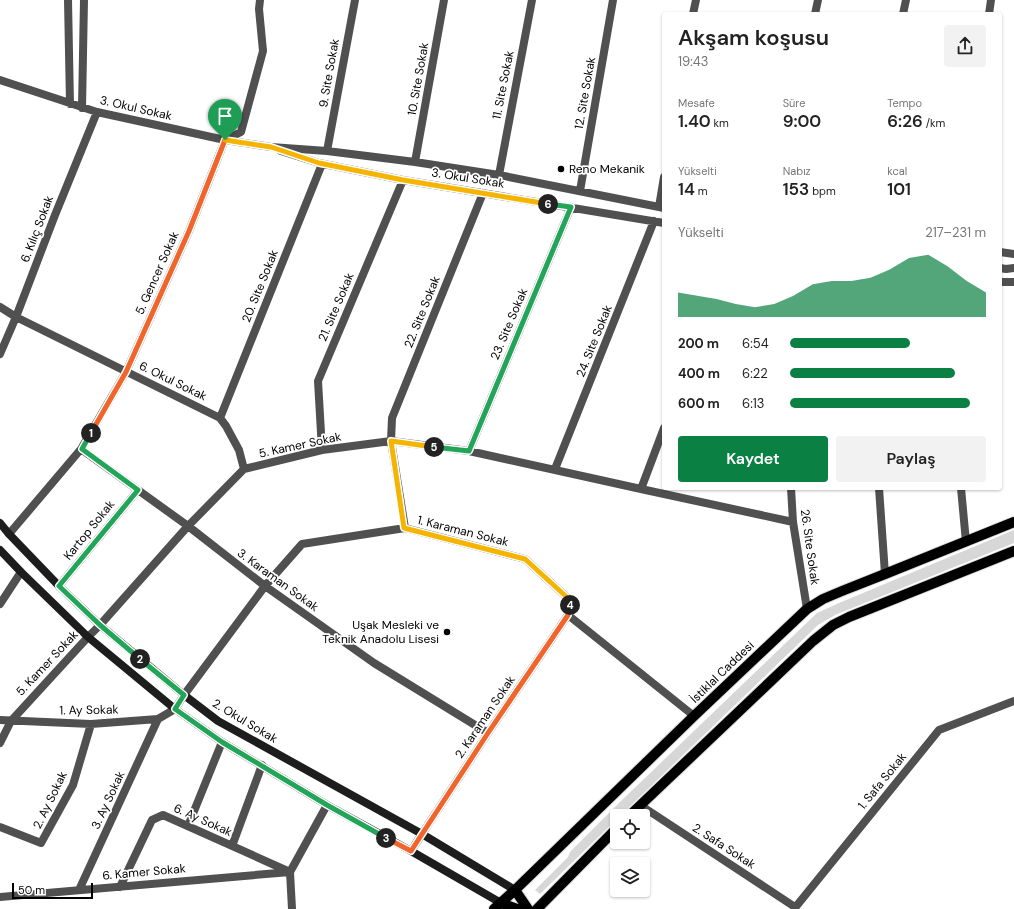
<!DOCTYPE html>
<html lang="tr">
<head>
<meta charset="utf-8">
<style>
	:root { --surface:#fff; --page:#f2f2f2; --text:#222; --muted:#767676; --accent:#0b8043 }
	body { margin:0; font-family:"DM Sans",sans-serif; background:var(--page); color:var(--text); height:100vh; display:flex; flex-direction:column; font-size:15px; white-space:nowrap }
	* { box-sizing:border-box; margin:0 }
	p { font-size:13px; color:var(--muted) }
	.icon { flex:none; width:22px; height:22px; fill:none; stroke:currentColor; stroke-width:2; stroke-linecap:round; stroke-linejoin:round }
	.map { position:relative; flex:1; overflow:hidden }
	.drawer { position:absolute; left:662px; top:12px; width:340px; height:478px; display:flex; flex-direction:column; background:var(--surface); border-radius:4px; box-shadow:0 1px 3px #0004 }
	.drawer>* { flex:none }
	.fabs { position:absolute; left:610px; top:809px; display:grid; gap:8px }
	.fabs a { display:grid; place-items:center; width:40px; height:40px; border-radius:4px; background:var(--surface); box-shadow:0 1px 3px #0004; font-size:20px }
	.scale { position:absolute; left:12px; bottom:10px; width:81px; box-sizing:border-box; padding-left:4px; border:2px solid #000; border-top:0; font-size:11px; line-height:14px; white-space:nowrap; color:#000; -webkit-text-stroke:3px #fff; paint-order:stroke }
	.pin { position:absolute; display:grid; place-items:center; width:34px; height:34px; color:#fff; margin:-41px -17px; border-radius:50% 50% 50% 0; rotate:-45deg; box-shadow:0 0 4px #0007 }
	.pin .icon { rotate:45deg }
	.km { position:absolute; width:20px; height:20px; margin:-10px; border-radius:50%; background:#222; color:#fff; font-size:11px; line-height:20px; text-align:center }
	.round { display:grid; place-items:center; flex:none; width:42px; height:42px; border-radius:4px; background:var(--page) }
	.overview { display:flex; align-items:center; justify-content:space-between; height:68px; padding:0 16px }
	h1 { font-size:22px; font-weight:600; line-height:30px }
	.figures { display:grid; grid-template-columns:repeat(3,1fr); gap:6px; height:68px; padding:4px 16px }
	.figures div { display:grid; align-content:center }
	.figures b { font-size:17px; font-weight:600 }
	.figures small { font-size:11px; font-weight:400 }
	.figures p { font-size:11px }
	.chart { height:112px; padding:8px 16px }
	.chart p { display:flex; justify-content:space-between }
	.chart svg { width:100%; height:72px; margin-top:4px; fill:var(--accent); opacity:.7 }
	.button { display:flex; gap:8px; margin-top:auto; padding:8px 16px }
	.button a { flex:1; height:46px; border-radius:4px; background:var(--accent); color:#fff; font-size:16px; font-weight:600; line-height:46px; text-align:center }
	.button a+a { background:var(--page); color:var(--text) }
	ul { padding:0 16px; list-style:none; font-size:13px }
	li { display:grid; grid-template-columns:64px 48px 1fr; align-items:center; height:30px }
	li i { height:10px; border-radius:5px; background:var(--accent) }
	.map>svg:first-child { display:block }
</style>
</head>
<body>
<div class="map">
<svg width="1014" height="909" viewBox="0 0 1014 909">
	<rect width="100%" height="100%" fill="#fff"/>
	<path fill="#d7d7d7" d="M1014,530V543L835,615L818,625L620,816H617V819L540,894L535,890L568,857L570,852L621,801L817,613L839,603Z"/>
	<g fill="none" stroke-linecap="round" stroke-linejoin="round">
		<defs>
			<path id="primary" d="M629,816L813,641L833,625L849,617L1014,551
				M515,890L528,909
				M501,903L517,909
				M494,909L515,890L694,716L807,609L823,599L842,591L885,574L1014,522
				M537,909L617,828"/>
		</defs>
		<use href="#primary" stroke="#dbdbdb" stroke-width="12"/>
		<path stroke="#505050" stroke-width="8" d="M68,0L70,104
			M693,14L696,0
			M815,14L818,0
			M903,14L906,0
			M989,14L991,0
			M0,80L97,112L225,140L271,147L327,151L415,162L499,175L664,208
			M82,108L84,0
			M281,151L319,163L403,180L664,223
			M327,151L355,0
			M415,162L444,0
			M499,175L532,0
			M580,191L613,0
			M659,207L664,177
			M1000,252L1014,254
			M1000,268L1006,269L1014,268
			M1000,282H1014
			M0,307L16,317L220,418L226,426L239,450L244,469
			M0,354L16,317L55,215L97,112
			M220,418L322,164
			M81,449L188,526L265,586L374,663L488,733
			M322,450L318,381L403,180
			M469,451L571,207
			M555,469L654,221
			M791,488L793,522L807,609
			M879,488L885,574
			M961,488L966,542
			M641,489L664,428
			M405,528L391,441L392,418L483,193
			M9,534L81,449L126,372L189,231L225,140L241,132L263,51L259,9L260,0
			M59,586L138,490
			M0,604L21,572
			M184,695L265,586L302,544L405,528L525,559L571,601L568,615L694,716
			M0,720L91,724L158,719L175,709
			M0,743L11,721L88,637L100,625L188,526L244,469L322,450L391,441L469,451L641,489L793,522
			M640,805L795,907
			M188,826L222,742
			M0,827L41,843L73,785L91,724
			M422,834L488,733L568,615
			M232,846L262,765
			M120,887L152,820L163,815L290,872
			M79,890L158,719
			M0,897L290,872
			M292,909L290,872L327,805
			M794,909L939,730L1014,701"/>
		<path stroke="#1d1d1d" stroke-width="8" d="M0,523L9,534L59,586L100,625L184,695L218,721L422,834L515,890
			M0,550L21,572L88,637L175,709L222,742L327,805L411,851L501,903
			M175,709L184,695
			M411,851L422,834"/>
		<use href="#primary" stroke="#000" stroke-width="10"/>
	</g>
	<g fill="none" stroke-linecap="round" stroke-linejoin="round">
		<defs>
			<path id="split-1" d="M91,433L126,372L189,231L225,140"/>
			<path id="split-2" d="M91,433L82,449L138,490L59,586L100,625L140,659"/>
			<path id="split-3" d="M140,659L184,695L175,709L222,742L327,805L386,838"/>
			<path id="split-4" d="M386,838L411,851L488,733L568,615L570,605"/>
			<path id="split-5" d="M434,447L391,441L404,528L525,559L571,601L570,605"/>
			<path id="split-6" d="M434,447L469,451L571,207L548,204"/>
			<path id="split-7" d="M225,140L271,147L319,163L403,180L548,204"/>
		</defs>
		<use href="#split-1" stroke="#fff" stroke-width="8"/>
		<use href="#split-2" stroke="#fff" stroke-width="8"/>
		<use href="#split-3" stroke="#fff" stroke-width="8"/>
		<use href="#split-4" stroke="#fff" stroke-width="8"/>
		<use href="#split-5" stroke="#fff" stroke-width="8"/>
		<use href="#split-6" stroke="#fff" stroke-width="8"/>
		<use href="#split-7" stroke="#fff" stroke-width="8"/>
		<use href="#split-1" stroke="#f0652b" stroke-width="5"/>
		<use href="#split-2" stroke="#22a559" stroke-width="5"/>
		<use href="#split-3" stroke="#22a559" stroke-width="5"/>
		<use href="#split-4" stroke="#f0652b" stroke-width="5"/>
		<use href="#split-5" stroke="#f5b400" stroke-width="5"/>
		<use href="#split-6" stroke="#22a559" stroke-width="5"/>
		<use href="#split-7" stroke="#f5b400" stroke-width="5"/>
	</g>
	<g fill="#000" stroke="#fff" stroke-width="1.5">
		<circle cx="561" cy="169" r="4"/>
		<circle cx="447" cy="632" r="4"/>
	</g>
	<g text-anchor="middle" stroke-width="3.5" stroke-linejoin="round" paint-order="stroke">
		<g font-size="12" fill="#000" stroke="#fff">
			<text transform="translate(329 73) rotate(-80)" y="4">9. Site Sokak</text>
			<text transform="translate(418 79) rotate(-80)" y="4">10. Site Sokak</text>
			<text transform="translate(503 85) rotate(-79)" y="4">11. Site Sokak</text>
			<text transform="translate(585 93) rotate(-80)" y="4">12. Site Sokak</text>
			<text transform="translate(136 108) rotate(13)" y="4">3. Okul Sokak</text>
			<text transform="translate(468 178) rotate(9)" y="4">3. Okul Sokak</text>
			<text transform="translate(37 229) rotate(-69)" y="4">6. Kılıç Sokak</text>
			<text transform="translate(157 273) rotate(-66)" y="4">5. Gencer Sokak</text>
			<text transform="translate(260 286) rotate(-68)" y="4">20. Site Sokak</text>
			<text transform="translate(336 307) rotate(-67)" y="4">21. Site Sokak</text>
			<text transform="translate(422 312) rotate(-68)" y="4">22. Site Sokak</text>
			<text transform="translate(509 324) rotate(-67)" y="4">23. Site Sokak</text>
			<text transform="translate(594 341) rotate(-68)" y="4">24. Site Sokak</text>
			<text transform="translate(173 381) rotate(26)" y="4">6. Okul Sokak</text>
			<text transform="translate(300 445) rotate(-12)" y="4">5. Kamer Sokak</text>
			<text transform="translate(89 530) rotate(-51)" y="4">Kartop Sokak</text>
			<text transform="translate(463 531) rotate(14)" y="4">1. Karaman Sokak</text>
			<text transform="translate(810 547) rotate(82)" y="4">26. Site Sokak</text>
			<text transform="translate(278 580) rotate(36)" y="4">3. Karaman Sokak</text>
			<text transform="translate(47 663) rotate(-47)" y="4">5. Kamer Sokak</text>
			<text transform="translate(722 672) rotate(-44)" y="4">İstiklal Caddesi</text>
			<text transform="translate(89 710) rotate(-1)" y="4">1. Ay Sokak</text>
			<text transform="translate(485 717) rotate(-56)" y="4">2. Karaman Sokak</text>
			<text transform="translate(245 721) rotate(31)" y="4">2. Okul Sokak</text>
			<text transform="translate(882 781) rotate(-51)" y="4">1. Safa Sokak</text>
			<text transform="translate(50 800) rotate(-64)" y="4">2. Ay Sokak</text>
			<text transform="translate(108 800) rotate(-65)" y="4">3. Ay Sokak</text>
			<text transform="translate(203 820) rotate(24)" y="4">6. Ay Sokak</text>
			<text transform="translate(724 846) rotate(33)" y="4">2. Safa Sokak</text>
			<text transform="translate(144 872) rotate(-5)" y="4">6. Kamer Sokak</text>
		</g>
		<g font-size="12" fill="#000" stroke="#fff" text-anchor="start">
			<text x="569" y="173">Reno Mekanik</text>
			<text x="439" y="629" text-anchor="end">Uşak Mesleki ve<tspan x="439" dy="14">Teknik Anadolu Lisesi</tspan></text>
		</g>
	</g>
</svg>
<div class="fabs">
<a><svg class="icon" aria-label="locate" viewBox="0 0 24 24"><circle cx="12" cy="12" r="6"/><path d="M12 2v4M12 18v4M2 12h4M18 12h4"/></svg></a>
<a><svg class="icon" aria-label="layers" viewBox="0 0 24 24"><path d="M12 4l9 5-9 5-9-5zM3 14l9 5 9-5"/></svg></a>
</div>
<div class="scale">50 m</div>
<div class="pin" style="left:225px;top:140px;background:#1e9e55"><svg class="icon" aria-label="arrive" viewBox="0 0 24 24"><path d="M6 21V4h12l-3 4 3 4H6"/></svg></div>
<b class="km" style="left:91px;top:433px">1</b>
<b class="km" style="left:140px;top:659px">2</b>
<b class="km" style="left:386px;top:838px">3</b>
<b class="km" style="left:570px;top:605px">4</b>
<b class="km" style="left:434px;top:447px">5</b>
<b class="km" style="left:548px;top:204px">6</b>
<section class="drawer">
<div class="overview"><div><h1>Akşam koşusu</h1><p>19:43</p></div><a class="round"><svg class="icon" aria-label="share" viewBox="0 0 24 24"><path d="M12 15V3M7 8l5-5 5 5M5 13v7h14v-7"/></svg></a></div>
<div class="figures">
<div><p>Mesafe</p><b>1.40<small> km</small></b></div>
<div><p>Süre</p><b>9:00</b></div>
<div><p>Tempo</p><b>6:26<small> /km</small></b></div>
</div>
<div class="figures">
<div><p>Yükselti</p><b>14<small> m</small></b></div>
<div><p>Nabız</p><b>153<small> bpm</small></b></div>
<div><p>kcal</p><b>101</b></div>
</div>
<div class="chart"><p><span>Yükselti</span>217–231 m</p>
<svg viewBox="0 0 160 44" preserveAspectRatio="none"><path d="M0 44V29L10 31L20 33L30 36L40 38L50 36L60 31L70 24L80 22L90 22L100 20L110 15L120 8L130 6L140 13L150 22L160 29V44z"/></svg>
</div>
<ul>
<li><b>200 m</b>6:54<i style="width:61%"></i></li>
<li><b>400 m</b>6:22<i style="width:84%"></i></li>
<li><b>600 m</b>6:13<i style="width:92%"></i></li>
</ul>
<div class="button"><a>Kaydet</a><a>Paylaş</a></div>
</section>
</div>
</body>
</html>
